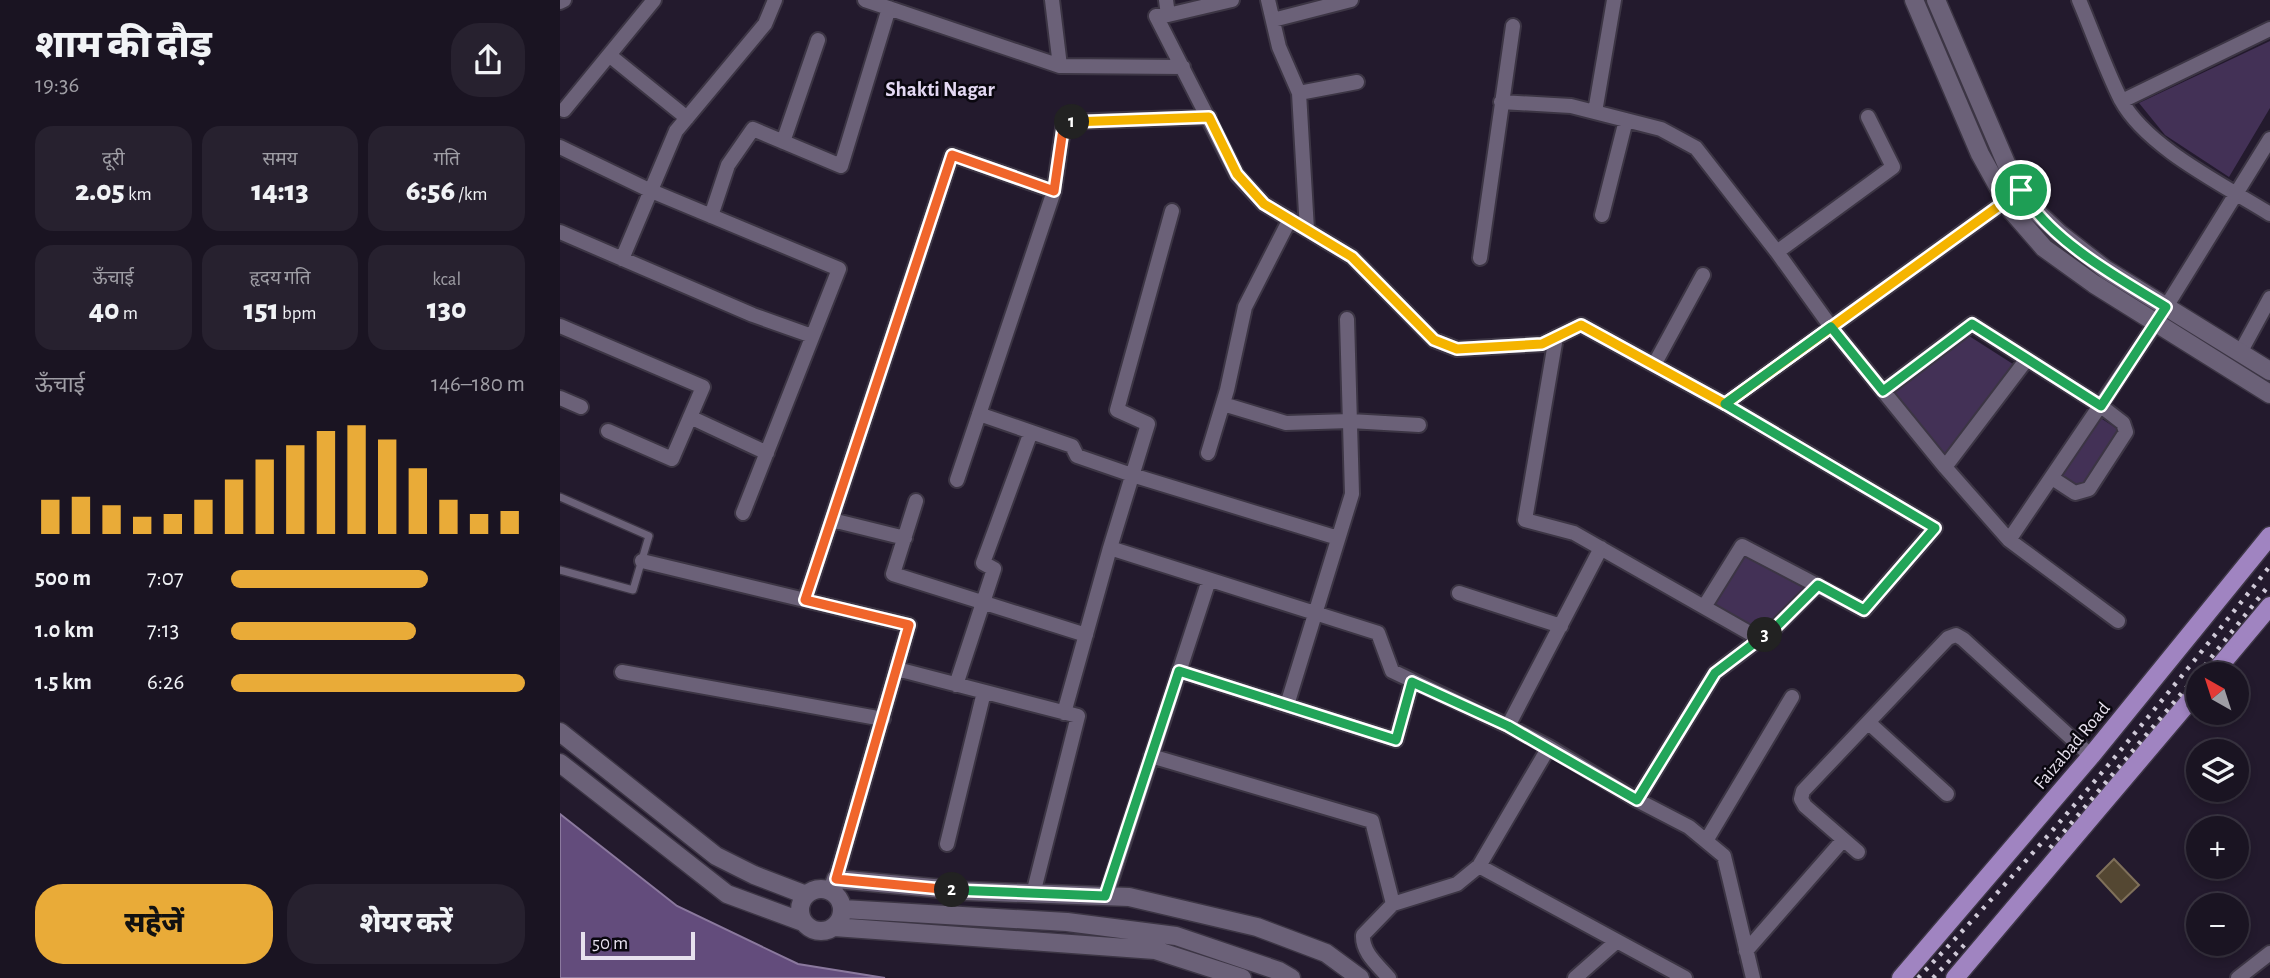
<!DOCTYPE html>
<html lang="hi">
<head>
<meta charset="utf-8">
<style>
	:root { --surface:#1a1422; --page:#27212f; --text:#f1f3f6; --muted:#9f9ea5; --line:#383340; --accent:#e9ab38 }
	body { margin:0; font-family:"Alegreya Sans","Noto Sans Devanagari",sans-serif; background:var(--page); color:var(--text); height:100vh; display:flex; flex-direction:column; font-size:26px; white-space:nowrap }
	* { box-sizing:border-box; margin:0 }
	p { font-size:23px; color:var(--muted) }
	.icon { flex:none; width:38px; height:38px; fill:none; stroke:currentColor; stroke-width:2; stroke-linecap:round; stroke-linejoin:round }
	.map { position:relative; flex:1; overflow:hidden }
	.drawer { display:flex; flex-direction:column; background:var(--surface); width:560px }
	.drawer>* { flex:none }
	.needle { width:46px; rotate:321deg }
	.buttons { position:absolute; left:1626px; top:662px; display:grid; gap:14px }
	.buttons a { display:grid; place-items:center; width:63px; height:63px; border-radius:50%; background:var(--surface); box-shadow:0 4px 10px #0003,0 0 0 2px var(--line); font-size:35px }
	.scale { position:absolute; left:21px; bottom:18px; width:114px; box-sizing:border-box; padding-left:7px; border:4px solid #e7e1ee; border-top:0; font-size:19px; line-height:24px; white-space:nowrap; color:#e7e1ee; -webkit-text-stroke:5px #0a070f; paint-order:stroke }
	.pin { position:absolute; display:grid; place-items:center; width:60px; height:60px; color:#fff; margin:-30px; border:4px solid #fff; border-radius:50%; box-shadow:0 2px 7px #0007 }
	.km { position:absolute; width:35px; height:35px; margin:-18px; border-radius:50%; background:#222; color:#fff; font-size:19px; line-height:35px; text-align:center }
	.round { display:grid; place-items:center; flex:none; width:74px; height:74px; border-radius:28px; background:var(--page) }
	.head { display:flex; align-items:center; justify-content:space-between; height:119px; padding:0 35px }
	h1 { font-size:38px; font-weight:800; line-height:52px }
	.figures { display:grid; grid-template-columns:repeat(3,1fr); gap:10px; height:119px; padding:7px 35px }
	.figures div { display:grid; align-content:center; border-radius:18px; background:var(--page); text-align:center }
	.figures b { font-size:30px; font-weight:800 }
	.figures small { font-size:19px; font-weight:400 }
	.figures p { font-size:19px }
	.chart { height:196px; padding:14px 35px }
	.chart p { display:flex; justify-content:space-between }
	.chart svg { width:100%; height:126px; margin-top:7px; stroke:var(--accent); stroke-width:6 }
	.primary-button { display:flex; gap:14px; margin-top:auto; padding:14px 35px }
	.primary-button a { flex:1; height:80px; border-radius:28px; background:var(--accent); color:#111; font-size:28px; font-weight:800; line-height:80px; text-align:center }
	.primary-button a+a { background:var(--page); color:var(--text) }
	ul { padding:0 35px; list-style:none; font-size:23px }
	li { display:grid; grid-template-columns:112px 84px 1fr; align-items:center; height:52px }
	li i { height:18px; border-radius:9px; background:var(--accent) }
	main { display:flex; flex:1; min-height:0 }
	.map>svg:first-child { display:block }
</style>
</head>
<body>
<main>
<section class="drawer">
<div class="head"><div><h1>शाम की दौड़</h1><p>19:36</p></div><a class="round"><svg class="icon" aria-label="share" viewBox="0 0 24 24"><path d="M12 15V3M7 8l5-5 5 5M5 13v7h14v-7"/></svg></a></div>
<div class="figures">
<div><p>दूरी</p><b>2.05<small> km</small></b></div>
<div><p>समय</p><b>14:13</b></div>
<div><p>गति</p><b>6:56<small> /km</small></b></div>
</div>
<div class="figures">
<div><p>ऊँचाई</p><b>40<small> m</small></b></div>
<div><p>हृदय गति</p><b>151<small> bpm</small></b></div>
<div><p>kcal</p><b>130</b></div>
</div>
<div class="chart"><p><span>ऊँचाई</span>146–180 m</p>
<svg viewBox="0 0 160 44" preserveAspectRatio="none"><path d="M5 44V32M15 44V31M25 44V34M35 44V38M45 44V37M55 44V32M65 44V25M75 44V18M85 44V13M95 44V8M105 44V6M115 44V11M125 44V21M135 44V32M145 44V37M155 44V36"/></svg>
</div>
<ul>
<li><b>500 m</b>7:07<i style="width:67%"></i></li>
<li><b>1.0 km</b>7:13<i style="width:63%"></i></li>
<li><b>1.5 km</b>6:26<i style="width:100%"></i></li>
</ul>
<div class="primary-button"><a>सहेजें</a><a>शेयर करें</a></div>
</section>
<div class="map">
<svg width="1710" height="978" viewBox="0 0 1710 978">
	<rect width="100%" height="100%" fill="#231a2d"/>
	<path fill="#433156" d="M1710,41V108L1669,177L1605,135L1579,103Z
		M1406,334L1456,366L1385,458L1329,391Z
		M1539,417L1559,430L1519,489L1499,475Z
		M1182,551L1250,588L1200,634L1150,605Z"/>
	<path fill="#634c7c" stroke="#8b799e" stroke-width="2" d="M0,814L117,906L238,964L325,978H0Z"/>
	<path fill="#544732" stroke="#7f705a" stroke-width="2" d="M1554,859L1579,885L1561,902L1537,876Z"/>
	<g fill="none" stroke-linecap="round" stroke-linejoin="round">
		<defs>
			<path id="service" d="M0,497L89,536L73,590L0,570"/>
			<path id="minor" d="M305,0L500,66L623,67
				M492,0L500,66
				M606,0L608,15L596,16L677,175L704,204L792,257L874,340L897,349L982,344L1021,325L1165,404L1375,528L1304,610L1182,546L1144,607
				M708,0L719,47L739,93L747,230
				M1519,0C1533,33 1545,68 1561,100C1587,148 1664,185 1710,214
				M0,2L4,0
				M608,15L672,0
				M713,20L791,0
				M49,55L127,118
				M739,93L797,82
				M1562,101L1710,29
				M941,102L1011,106L1101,129L1136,148L1217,252L1271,327L1385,467L1449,540L1558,621
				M4,110L94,0
				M1035,112L1054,0
				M223,142L258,40
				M0,147L89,190L279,269L183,513
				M1042,215L1066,120
				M151,216L168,165L193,129L281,166L329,8
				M0,232L193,315L252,336
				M1217,252L1333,167L1308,117
				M920,258L953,26
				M62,259L116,131L205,24L215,0
				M0,326L143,387L112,459L48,431
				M996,337L965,520L1014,533L1200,639
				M1680,353L1710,298
				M1094,365L1143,275
				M1323,391L1412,324L1541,406L1563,423L1566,432L1529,489L1515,493L1492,478
				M0,398L21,407
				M663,404L726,423L790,421L859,425
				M1165,404L1454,195
				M419,414L512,446L517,456L572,475L778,538
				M130,417L207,453
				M648,453L667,390L685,307L730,219
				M1385,467L1467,359
				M397,480L494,191L504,122L649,117
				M356,501L333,574L526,635
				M272,520L345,538
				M1449,540L1596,323L1710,139
				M550,548L818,633L832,671L948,726L989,747L1077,800L1129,827L1164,856L1193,978
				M82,561L349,625L276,879
				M899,593L1001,626
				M245,600L392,155L494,191
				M337,669L518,716L473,894
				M619,671L836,740L852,682
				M62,672L323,719
				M396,685L434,569L423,563L471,432
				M727,705L792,494L787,319
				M504,713L550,548L588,424L557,410L612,211
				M1309,723L1387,794
				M948,726L1041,548
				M591,756L812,821L833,904
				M1077,800L1155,673L1217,626L1258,585
				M1146,841L1232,697
				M387,844L424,692
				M1298,852L1245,806L1241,799L1243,791L1388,638L1396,635L1403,639L1531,756
				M919,866L1125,978
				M546,896L649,580
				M1186,951L1283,840
				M829,978C818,965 802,953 803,935L833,904L897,884L919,866L989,747
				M1015,978L1057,941
				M1678,978L1710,953"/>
			<path id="tertiary" d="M1354,0L1420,154L1451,210L1484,248L1534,284L1710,394
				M1376,0L1449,170L1469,205L1499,233L1545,269L1710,371
				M0,732L156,856L194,875L246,895
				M0,763L167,894L243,922
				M240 910a21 21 0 1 1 42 0a21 21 0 1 1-42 0Z
				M272,891L276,879L406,891L569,897L697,927L766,953L800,978
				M283,909L507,922L616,936L719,971L731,978
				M274,927L595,950L682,978"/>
			<path id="primary" d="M1653,674L1710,606
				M1341,978L1531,756L1710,536
				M1395,978L1638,691"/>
		</defs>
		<use href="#service" stroke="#3c3544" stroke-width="10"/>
		<use href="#minor" stroke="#3c3544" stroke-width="18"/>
		<use href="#tertiary" stroke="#3c3544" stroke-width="21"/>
		<use href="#primary" stroke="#3c3544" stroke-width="21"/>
		<use href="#service" stroke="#6b6178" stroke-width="7"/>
		<use href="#minor" stroke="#6b6178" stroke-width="14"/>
		<use href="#tertiary" stroke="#6b6178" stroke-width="18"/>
		<use href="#primary" stroke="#a084c1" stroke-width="18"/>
		<path stroke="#cfc9d7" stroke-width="4.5" stroke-dasharray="3.5 7" stroke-linecap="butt" d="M1638,674L1710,584
			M1490,848L1638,674
			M1358,978C1483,848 1598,707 1710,566
			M1373,978L1407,942"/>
	</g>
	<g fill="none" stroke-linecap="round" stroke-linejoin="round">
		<defs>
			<path id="split-1" d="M512,122L649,117L677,174L704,204L792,257L874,340L897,349L982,344L1021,325L1165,404L1461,190"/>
			<path id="split-2" d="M392,890L276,879L349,625L245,600L392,155L494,191L504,122H512"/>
			<path id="split-3" d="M392,890L545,896L619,671L836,740L852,682L948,726L1077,800L1155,673L1205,635"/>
			<path id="split-4" d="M1205,635L1217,626L1258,585L1304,610L1375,528L1165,404L1271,327L1323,391L1412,324L1541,406L1606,307C1558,278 1489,240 1461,190"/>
		</defs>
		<use href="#split-1" stroke="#fff" stroke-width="14"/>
		<use href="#split-2" stroke="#fff" stroke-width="14"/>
		<use href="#split-3" stroke="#fff" stroke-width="14"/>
		<use href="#split-4" stroke="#fff" stroke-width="14"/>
		<use href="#split-1" stroke="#f5b400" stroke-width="9"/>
		<use href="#split-2" stroke="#f0652b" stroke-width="9"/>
		<use href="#split-3" stroke="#22a559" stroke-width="9"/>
		<use href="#split-4" stroke="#22a559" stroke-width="9"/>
	</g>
	<g text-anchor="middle" stroke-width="5" stroke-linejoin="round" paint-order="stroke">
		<g font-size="19" fill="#e7e1ee" stroke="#0a070f">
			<text transform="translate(1511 745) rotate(-50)" y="7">Faizabad Road</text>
		</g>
		<g font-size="21" font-weight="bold" fill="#e4d9f3" stroke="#0a070f">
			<text x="380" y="96">Shakti Nagar</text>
		</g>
	</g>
</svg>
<div class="buttons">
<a><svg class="needle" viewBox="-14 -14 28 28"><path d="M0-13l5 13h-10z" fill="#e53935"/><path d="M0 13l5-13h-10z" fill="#9f9ea5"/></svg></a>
<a><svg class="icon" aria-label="layers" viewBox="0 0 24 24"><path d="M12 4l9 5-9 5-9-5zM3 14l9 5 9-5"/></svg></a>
<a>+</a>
<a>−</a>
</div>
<div class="scale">50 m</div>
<div class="pin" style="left:1461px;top:190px;background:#1e9e55"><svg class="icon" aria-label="arrive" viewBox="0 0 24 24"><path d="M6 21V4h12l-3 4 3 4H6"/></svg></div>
<b class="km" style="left:512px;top:122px">1</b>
<b class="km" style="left:392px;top:890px">2</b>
<b class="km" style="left:1205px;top:635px">3</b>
</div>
</main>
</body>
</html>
